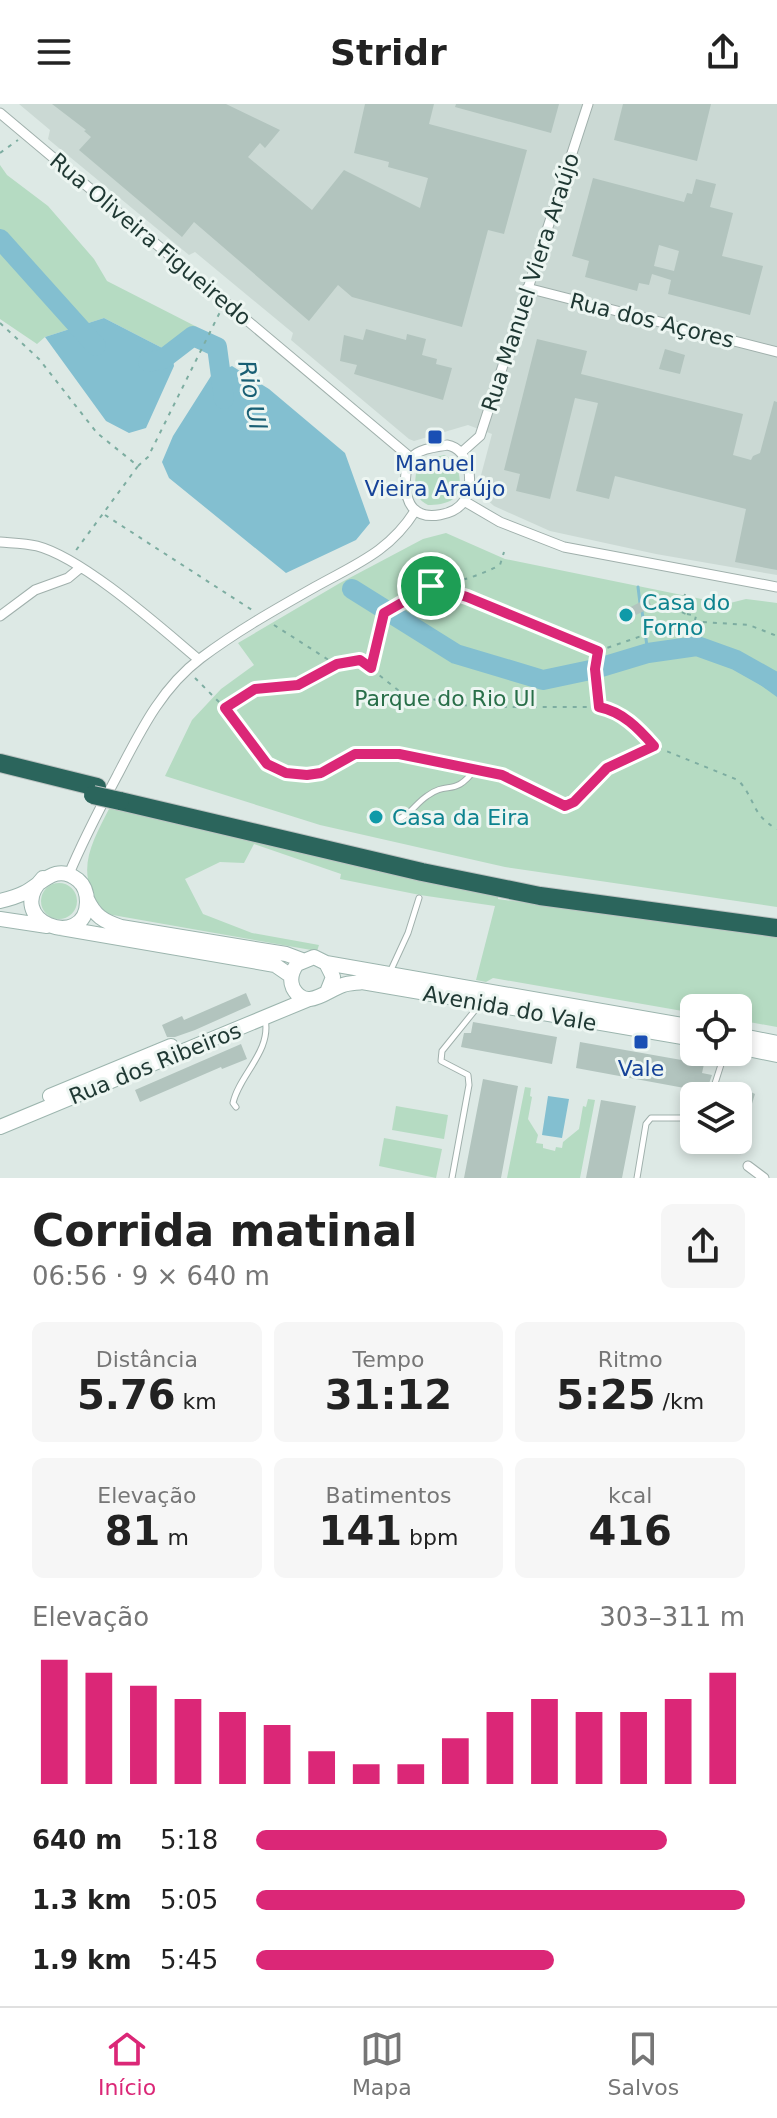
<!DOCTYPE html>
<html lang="pt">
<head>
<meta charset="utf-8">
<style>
	:root { --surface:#fff; --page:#f6f6f6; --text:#222; --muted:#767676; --line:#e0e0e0; --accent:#db2777 }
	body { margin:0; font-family:"DejaVu Sans",sans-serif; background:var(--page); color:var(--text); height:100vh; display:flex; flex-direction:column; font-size:30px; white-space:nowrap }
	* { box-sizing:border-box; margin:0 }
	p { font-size:26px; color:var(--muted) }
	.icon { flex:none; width:44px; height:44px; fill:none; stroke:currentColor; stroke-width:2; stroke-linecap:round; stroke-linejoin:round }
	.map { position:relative; height:1074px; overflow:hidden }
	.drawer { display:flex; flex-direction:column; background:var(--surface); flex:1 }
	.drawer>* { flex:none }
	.buttons { position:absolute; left:680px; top:890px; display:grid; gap:16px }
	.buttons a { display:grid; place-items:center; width:72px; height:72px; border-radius:12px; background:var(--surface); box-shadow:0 4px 12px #0003; font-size:40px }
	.pin { position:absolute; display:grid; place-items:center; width:68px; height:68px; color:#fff; margin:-34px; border:4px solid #fff; border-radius:50%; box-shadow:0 2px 8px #0007 }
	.round { display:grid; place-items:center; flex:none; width:84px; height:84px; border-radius:12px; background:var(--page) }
	.headline { display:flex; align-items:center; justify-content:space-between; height:136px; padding:0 32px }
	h1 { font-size:44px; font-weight:800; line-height:60px }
	.figures { display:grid; grid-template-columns:repeat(3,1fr); gap:12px; height:136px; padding:8px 32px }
	.figures div { display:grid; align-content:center; border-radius:12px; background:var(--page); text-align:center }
	.figures b { font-size:40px; font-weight:800 }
	.figures small { font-size:22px; font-weight:400 }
	.figures p { font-size:22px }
	.chart { height:224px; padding:16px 32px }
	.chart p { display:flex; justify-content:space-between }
	.chart svg { width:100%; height:144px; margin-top:8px; stroke:var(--accent); stroke-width:6 }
	ul { padding:0 32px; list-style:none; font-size:26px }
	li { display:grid; grid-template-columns:128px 96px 1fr; align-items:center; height:60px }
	li i { height:20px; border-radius:10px; background:var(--accent) }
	header { display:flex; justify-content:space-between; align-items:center; height:104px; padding:0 32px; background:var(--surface); font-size:36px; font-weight:800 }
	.menu { display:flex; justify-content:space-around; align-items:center; height:112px; border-top:2px solid var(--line); background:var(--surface); font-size:22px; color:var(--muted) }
	.menu a { display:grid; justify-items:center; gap:4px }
	.menu .current { color:var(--accent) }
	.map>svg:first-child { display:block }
</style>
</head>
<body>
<header><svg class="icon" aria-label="menu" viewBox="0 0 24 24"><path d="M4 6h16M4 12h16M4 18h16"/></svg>Stridr<svg class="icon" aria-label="share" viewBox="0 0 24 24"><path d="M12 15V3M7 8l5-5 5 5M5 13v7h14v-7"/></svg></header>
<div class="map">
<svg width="777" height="1074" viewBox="0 0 777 1074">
	<rect width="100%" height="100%" fill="#dde9e5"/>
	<path fill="#cbd9d4" d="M19,0H777V471L656,450L550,427L494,402L485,394L480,375L492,330L468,321L414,337L409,335L291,236L293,229L195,148L189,151L48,35L50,26Z"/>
	<path fill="#b5dbc2" d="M0,61L7,71L48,102L94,155L107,177L197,223L170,248L104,214L45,233L37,240L0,215Z
		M444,351C459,356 466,383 453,395C447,400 435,401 428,401C413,394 414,379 417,364L425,356Z
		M446,429L505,455L726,500L746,495L777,499V803L505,763L320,721L165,672L192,616L221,585L254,561L238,539L340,479L423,435Z
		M110,703L498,791V795L777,833V923L738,916V904H694V909L493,874L486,878L476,876L495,802L420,791L340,775L341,770L254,740L244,759L220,758L185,775L203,810L252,829L319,841L317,847L107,810C72,772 90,742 110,703Z
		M41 797a18 18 0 1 1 36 0a18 18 0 1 1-36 0Z
		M525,983L531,984L530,992L532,993L528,1015L538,1031L536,1039L543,1040V1044L555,1047L556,1043L562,1044L563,1038L579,1025L583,1002L586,1003L588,995L595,996L580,1074H507Z
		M396,1002L448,1011L444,1035L392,1026Z
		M384,1034L442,1045L436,1074L379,1062Z"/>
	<path fill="#83bfd0" d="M104,214L172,249L174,262L146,324L129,329L106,317L45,233Z
		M232,262L269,285L345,349L370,419L356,436L286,469L169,374L162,358L173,332L211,272Z
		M736,556L755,558L777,568V593L737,564Z
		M548,992L569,995L562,1034L542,1031Z"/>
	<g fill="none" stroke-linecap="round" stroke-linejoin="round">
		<path stroke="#83bfd0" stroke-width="3" d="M638,483L640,499
			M642,507L648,549"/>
		<path stroke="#83bfd0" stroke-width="20" d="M0,135L96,242
			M148,258L163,255L193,232L217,243L224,295
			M352,485L456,550L543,576L595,565L648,549L697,542L736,556L777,579"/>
	</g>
	<path fill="#b2c4be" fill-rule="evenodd" d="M52,0H226L280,26L265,44L260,39L248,53L312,106L344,66L420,104L428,74L388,63L389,58L354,49L365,0H434L429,20L527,46L504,130L488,126L462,223L352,193L338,181L309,217L194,118L182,133L79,46L91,33L84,27L86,26Z
		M456,0H559L551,29L455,3Z
		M623,0H711L697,57L614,36Z
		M593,74L684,98L687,89L692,90L696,75L716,80L710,103L733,109L722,152L763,162L750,211L668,190L671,176L652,170L649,181L639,179L637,187L585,173L589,157L572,152ZM659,141L679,147L674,167L654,162Z
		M366,225L406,236L407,230L426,235L422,251L437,255L436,260L452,264L443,296L354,270L357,261L340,257L344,231L363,236Z
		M537,235L587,247L581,270L743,310L733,351L751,356L753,352L760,349L774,297L777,298V466L735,458L746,405L615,372L609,395L576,387L598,299L575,294L550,395L516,387L520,370L504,366Z
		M665,245L685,251L680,270L659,265Z
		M648,494L652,503L636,511L631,520L616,511L620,503L625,506Z
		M246,889L251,901L195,926L175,933H167L162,921L182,912L184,916Z
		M473,918L557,933L552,960L461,943L464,929H471Z
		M580,938L704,960L702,969L712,971L706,988L576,964Z
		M241,940L247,955L222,965L221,963L140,998L135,986Z
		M483,975L518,982L501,1074H464Z
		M747,986L755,990L750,1006L748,1017L750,1018L740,1051L738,1002L741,1003Z
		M601,996L636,1002L622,1074H586Z"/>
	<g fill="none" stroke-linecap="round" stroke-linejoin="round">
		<defs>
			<path id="lane" d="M396,716C411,711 415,700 427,692C449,676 454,694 476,664
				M390,868L408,829L419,794
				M711,992L725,948
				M236,1003L233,999C239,971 272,947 265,915
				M452,1074L469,981L468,971L441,957L442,947L480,900
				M637,1074L646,1020L651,1014H694"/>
			<path id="street" d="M0,9L411,354
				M527,184L777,248
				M447,341C470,345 475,380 464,397C455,411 426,417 414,405C402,394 402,358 417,349C425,344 438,343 447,341Z
				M462,348L480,332L588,0
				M464,397L500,418L564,443L777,483
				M0,438C12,439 25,439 37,442C83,454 161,524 198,555
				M0,512L35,486L68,474L80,464
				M69,770C83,736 100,704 117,672C140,628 161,584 201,554C237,527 276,505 315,483C356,460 389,448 415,407
				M748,1062L764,1074"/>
			<path id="secondary" d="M87,795C95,812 103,817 121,823L286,850L302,856
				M0,797C8,795 16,793 24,789C42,780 56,758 78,776C84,781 87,789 87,798C86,848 1,817 43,774
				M0,815L47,822
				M61,824L275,861L291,872
				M326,859L694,923
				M327,888L333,873L326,859L314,853L297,860C292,867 289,875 293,884C306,908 327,886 343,881C349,879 356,879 362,878L694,935
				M738,931L777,939
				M738,943L777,951
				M50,992L171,942
				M0,1023L309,895"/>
			<path id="highway" d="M0,659L97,683
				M120,697L422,768L540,792L777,824"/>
		</defs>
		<use href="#lane" stroke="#a0b0ac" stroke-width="7"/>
		<use href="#street" stroke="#a0b0ac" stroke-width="11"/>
		<use href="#secondary" stroke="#9cb5ae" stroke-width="16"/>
		<use href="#highway" stroke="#bcc3c2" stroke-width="20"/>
		<path stroke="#7dada1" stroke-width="2" stroke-dasharray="4 6" stroke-linecap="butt" d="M0,49L18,36
			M0,219L39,255L97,329L138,362L74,449
			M138,362L148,353L221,206
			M105,411L252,506
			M434,482C458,478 479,472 500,461L504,448
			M685,490L684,497H670V503L686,510L685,515
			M687,510L696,512L695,516
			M274,521L335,560
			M597,548L595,565L599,601
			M371,564L384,509L431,482L467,493L598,547L685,517L749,521L777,532
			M195,574L225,604L267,660L286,669L307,671L321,669L355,650H399L468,663
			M226,603L255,585L298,581L337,560L360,556L398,586L444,598L476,603H599L614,606L623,612L654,642
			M486,667L502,671L565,702L574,698L607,664L654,642L738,676C756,695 751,711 777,725"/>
		<use href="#lane" stroke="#fff" stroke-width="5"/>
		<use href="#street" stroke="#fff" stroke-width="9"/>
		<use href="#secondary" stroke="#fff" stroke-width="14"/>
		<use href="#highway" stroke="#2b655c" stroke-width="18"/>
		<defs>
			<path id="highway-bridge" d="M93,691L120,697"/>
		</defs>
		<use href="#highway-bridge" stroke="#bcc3c2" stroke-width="20" stroke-linecap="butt"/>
		<use href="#highway-bridge" stroke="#2b655c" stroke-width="18"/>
	</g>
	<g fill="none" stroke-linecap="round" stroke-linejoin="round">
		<defs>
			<path id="route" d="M431,482L467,493L598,547L595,565L599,603C623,608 638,624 654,642L607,664L574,698L565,702L502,671L399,650H355L321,669L307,671L286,669L267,660L225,604L255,585L298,581L337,560L360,556L371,564L384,509Z"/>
		</defs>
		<use href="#route" stroke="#fff" stroke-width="16"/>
		<use href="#route" stroke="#db2777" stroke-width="10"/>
	</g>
	<g fill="#1a4fb4" stroke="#edf6f2" stroke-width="3">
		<rect x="427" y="325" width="16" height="16" rx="4"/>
		<rect x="633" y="930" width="16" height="16" rx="4"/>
	</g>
	<g fill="#0f9aa8" stroke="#edf6f2" stroke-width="3">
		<circle cx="626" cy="511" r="8"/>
		<circle cx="376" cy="713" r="8"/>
	</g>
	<g text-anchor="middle" stroke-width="6" stroke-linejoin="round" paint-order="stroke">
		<g font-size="22" fill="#1f3833" stroke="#edf6f2">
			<text transform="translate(151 135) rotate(40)" y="8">Rua Oliveira Figueiredo</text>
			<text transform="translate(530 178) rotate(-72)" y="8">Rua Manuel Viera Araújo</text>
			<text transform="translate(652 216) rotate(14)" y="8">Rua dos Açores</text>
			<text transform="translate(510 904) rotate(10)" y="8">Avenida do Vale</text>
			<text transform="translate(155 959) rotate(-22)" y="8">Rua dos Ribeiros</text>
		</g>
		<g font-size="22" fill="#164399" stroke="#edf6f2">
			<text x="435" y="367">Manuel<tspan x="435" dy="25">Vieira Araújo</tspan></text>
			<text x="641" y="972">Vale</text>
		</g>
		<g font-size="22" fill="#0d838f" stroke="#edf6f2" text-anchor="start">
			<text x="642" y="506">Casa do<tspan x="642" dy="25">Forno</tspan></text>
			<text x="392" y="721">Casa da Eira</text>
		</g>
		<g font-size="22" fill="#296f49" stroke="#edf6f2">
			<text x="445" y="602">Parque do Rio Ul</text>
		</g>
		<g font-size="24" font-style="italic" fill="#195f74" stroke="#edf6f2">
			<text transform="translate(252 291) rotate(80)" y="8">Rio Ul</text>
		</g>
	</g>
</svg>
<div class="buttons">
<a><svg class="icon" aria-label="locate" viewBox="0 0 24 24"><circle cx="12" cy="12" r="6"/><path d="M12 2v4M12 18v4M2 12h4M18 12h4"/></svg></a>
<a><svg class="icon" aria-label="layers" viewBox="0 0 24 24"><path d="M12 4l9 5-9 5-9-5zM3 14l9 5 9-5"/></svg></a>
</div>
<div class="pin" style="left:431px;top:482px;background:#1e9e55"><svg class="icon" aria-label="arrive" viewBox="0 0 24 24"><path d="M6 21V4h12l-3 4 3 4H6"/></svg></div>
</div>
<section class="drawer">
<div class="headline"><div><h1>Corrida matinal</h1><p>06:56 · 9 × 640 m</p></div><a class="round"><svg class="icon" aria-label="share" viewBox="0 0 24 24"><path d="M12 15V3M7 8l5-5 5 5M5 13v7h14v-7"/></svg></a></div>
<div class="figures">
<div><p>Distância</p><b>5.76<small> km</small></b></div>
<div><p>Tempo</p><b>31:12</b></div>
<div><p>Ritmo</p><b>5:25<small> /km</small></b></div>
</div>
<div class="figures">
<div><p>Elevação</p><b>81<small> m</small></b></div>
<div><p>Batimentos</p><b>141<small> bpm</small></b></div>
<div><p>kcal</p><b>416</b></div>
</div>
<div class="chart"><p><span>Elevação</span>303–311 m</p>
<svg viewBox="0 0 160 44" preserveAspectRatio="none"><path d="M5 44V6M15 44V10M25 44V14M35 44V18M45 44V22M55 44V26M65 44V34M75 44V38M85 44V38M95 44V30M105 44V22M115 44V18M125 44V22M135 44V22M145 44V18M155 44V10"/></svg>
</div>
<ul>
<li><b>640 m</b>5:18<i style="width:84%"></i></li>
<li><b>1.3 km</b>5:05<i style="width:100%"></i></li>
<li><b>1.9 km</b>5:45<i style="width:61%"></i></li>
</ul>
</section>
<nav class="menu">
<a class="current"><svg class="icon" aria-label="home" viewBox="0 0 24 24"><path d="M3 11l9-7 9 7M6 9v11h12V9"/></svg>Início</a>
<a><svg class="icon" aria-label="map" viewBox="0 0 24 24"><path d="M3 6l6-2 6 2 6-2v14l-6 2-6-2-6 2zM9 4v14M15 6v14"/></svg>Mapa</a>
<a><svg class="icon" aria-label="saved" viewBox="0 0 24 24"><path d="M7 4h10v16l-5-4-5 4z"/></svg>Salvos</a>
</nav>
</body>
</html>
